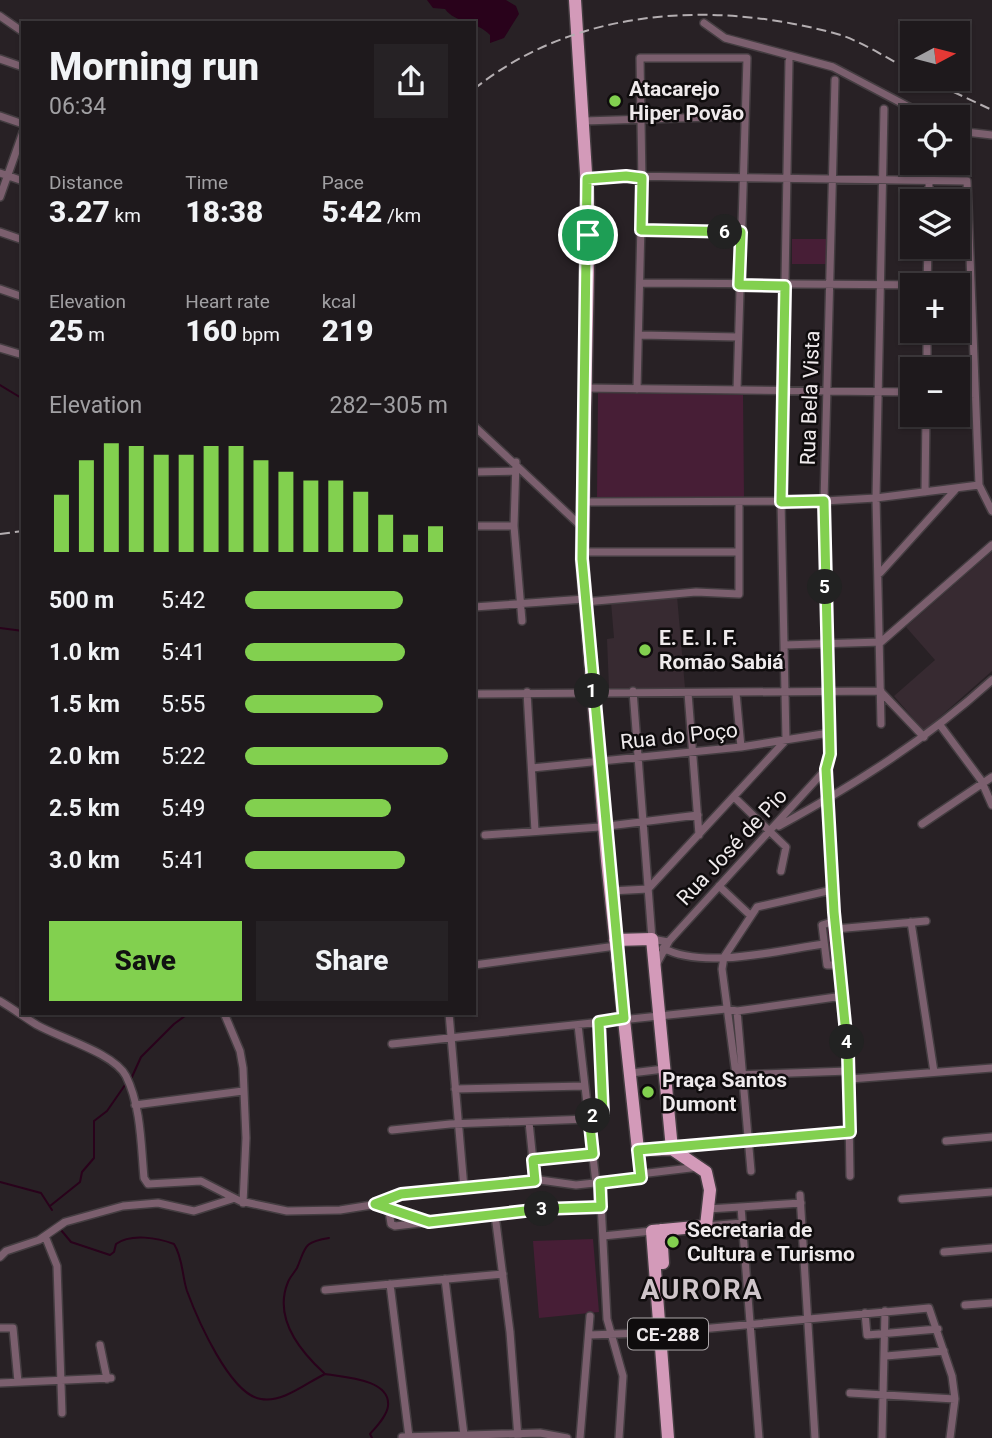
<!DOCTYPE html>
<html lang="en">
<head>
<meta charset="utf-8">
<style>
	:root { --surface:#1e191c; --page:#262225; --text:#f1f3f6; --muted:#a1a0a3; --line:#3c383b; --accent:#82d04f }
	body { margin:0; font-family:Roboto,sans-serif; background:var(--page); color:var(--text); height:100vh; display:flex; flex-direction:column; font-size:26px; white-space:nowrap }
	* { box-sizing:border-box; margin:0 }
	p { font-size:23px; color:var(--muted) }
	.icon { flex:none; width:38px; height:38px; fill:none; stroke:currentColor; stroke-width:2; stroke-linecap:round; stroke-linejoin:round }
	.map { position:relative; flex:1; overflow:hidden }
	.side { position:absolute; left:21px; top:21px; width:455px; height:994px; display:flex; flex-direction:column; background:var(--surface); border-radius:0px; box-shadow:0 2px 5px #0004,0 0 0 2px var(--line) }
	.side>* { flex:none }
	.needle { width:46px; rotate:83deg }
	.buttons { position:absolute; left:900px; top:21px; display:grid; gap:14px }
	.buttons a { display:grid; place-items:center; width:70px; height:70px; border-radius:0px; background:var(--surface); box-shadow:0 2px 5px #0004,0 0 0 2px var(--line); font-size:35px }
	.pin { position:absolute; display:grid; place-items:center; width:60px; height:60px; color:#fff; margin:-30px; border:4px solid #fff; border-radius:50%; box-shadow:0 2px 7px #0007 }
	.km { position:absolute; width:35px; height:35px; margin:-18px; border-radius:50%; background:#222; color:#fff; font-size:19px; line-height:35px; text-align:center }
	.round { display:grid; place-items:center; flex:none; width:74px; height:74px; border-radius:0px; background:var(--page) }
	.head { display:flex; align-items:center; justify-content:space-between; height:119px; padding:0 28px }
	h1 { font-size:38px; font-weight:800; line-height:52px }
	.metrics { display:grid; grid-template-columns:repeat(3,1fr); gap:10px; height:119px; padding:7px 28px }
	.metrics div { display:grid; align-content:center }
	.metrics b { font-size:30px; font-weight:800 }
	.metrics small { font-size:19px; font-weight:400 }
	.metrics p { font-size:19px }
	.chart { height:196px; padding:14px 28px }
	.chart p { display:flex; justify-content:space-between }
	.chart svg { width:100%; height:126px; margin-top:7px; stroke:var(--accent); stroke-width:6 }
	.cta { display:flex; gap:14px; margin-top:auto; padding:14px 28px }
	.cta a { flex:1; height:80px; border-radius:0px; background:var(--accent); color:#111; font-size:28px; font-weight:800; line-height:80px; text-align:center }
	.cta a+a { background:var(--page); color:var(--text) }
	ul { padding:0 28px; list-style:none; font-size:23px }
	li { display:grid; grid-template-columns:112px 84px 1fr; align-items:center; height:52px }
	li i { height:18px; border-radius:9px; background:var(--accent) }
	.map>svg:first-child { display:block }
</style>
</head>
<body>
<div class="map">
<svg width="992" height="1438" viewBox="0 0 992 1438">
	<rect width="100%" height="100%" fill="#282125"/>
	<path fill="#372a31" d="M992,552V671L924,731L894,696L935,660L906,627Z
		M677,596L685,688H609L607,639L614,638L611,602Z"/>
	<path fill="#471e36" d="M792,239H828V264H792Z
		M598,393L743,395L744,499L597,498Z
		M827,924H832L838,963L829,964Z
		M593,1239L599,1312L539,1318L533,1241Z"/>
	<path fill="#29021b" d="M427,0H506L516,6L519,14L504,38L490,43V35C477,21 455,23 445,9L433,8Z"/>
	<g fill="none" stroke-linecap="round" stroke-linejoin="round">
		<path stroke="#29021b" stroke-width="2" d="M0,385L23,399
			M0,628L23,631
			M131,1079L141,1057L174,1024L189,1013
			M0,1182L41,1193L52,1210
			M50,1206L80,1182L82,1172L94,1158V1121L107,1111L125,1085
			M61,1230L71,1242L110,1255L114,1252L116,1244C131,1233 158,1238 174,1244C183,1258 182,1276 187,1291C197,1318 230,1395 261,1399C283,1403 306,1383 325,1374C343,1377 391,1379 388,1406C387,1416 376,1427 370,1434L372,1438
			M324,1373C300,1351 273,1318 288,1282C290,1277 294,1273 297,1268C306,1247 303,1242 329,1238"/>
		<defs>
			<path id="minor" d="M0,16L23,32
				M704,23L725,38L833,67L928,117
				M0,59L23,67
				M835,80L824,501L830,754L826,769L834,912L848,1054L850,1176
				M0,116L23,124
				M584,121L744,116
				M957,131L992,135
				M0,173L23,181
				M588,179L626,176L967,181L979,485L992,511
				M0,197L23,132
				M929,201V163
				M641,230L741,232
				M0,232L23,240
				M640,283L930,285
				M927,285L928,247
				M957,287H969
				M0,289L23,297
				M639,335L738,337
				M0,348L23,355
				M927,369V331
				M583,388L912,392
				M637,389L642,183L640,58H747L737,390
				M957,393L975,394
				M474,426L582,527
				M516,462L514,526L522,621
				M474,472L516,471
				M925,492L926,415
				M583,502L824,501L876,498L979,485
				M474,526H514
				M582,552H739
				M880,573L956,489
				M585,602L696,592L739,594V502
				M474,607L585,599
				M784,645L881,642L992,545
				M633,691L652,939L668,942
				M527,692L535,831
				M881,692L924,737
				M688,693L699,835
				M736,693L741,747
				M474,694L881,691
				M881,724L876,498L884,109
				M940,725L981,780L992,805
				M532,768L741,747L829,733
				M734,797L786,847L781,871
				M922,824L992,777
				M779,826C856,784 927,739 992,680
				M485,835L600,827L698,815
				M719,886L751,916
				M832,890L757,907L724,957L722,969L736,1075L849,1071
				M610,891L648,889L786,740L781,502L789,61
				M835,921L822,925L827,965H839
				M911,922L934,1072
				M835,929L926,921
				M663,948C704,970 779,950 824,944
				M657,963L669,941L826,769
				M474,965L616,946
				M0,1001C12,1008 24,1017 37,1025C60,1038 114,1053 126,1076C141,1106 141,1145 144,1178L148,1184L201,1181L240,1201L287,1211L340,1210L378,1204L389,1211L391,1224L395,1226L542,1209L601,1207
				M737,1011L751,1171
				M224,1013L240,1051L243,1068L246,1138L243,1203
				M449,1013L464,1188
				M578,1025L596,1183
				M392,1044L726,1009L737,1011L843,996
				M631,1073L664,1069
				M850,1079L992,1068
				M455,1089L585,1086
				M135,1105L243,1091
				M589,1116L603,1114L599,1022
				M529,1122L535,1181
				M392,1130L450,1124L589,1119
				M946,1141L992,1137
				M673,1149L850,1132
				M533,1160L593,1154
				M640,1174L699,1167
				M600,1183L607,1319L623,1376L619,1438
				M800,1195L815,1438
				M902,1199L992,1192
				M376,1204L405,1194L540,1180L576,1185L641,1178L638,1150
				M741,1207L759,1438
				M387,1208L425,1220
				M708,1209L801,1203
				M495,1215L510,1332L518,1438
				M706,1226L742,1223
				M45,1236L57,1266L62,1413
				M603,1236L652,1231
				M944,1252L992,1248
				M0,1257L6,1251L39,1240L65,1222L123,1206L158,1203L194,1211L232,1199
				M445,1279L464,1435
				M390,1284L409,1437
				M325,1290L503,1274
				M965,1305L992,1303
				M865,1313L867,1335L938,1329
				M0,1328H13L18,1382
				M589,1335L668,1332L929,1308L952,1376L955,1399L950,1438
				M100,1345L107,1379
				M886,1356L944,1351
				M0,1383L111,1378
				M850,1393L955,1399
				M402,1437L540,1433L567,1438
				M580,1438L590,1316
				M882,1438L885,1311"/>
			<path id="primary" d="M575,0L589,220L582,559L607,861L638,1150L672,1149
				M615,940L652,939L672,1149
				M661,1230L663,1263
				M668,1438L652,1231L706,1226L710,1190L706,1172L672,1149"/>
		</defs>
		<use href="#minor" stroke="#443d41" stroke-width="10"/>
		<use href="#primary" stroke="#443d41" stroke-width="15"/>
		<use href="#minor" stroke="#7b5f6e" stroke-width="7"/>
		<use href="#primary" stroke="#d39ab9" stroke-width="12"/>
		<path stroke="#b4aeb1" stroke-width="2" stroke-dasharray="10 5" stroke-linecap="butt" d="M926,79L992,110
			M474,89C578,6 717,0 841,35C866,44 888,59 912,71
			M0,534L23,531"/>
	</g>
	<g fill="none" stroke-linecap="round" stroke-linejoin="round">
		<defs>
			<path id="route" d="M626,176L642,178L641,230L741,232L739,285L785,286L781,502L824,501L830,754L826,769L834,912L848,1054L850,1132L638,1150L641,1178L600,1183L601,1207L542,1209L429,1222L375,1204L401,1194L535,1181L533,1160L593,1154L589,1116L603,1114L599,1022L624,1018L582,559L587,179Z"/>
		</defs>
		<use href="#route" stroke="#fff" stroke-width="14"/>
		<use href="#route" stroke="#82d04f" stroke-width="9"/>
	</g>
	<g fill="#82d04f" stroke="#0f0c0d" stroke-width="2.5">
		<circle cx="615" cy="101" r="7"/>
		<circle cx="645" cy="650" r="7"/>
		<circle cx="648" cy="1092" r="7"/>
		<circle cx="673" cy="1242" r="7"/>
	</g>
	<g text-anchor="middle" stroke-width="5" stroke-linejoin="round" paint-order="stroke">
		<rect fill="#0f0c0d" stroke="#aca7a9" stroke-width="2" x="628" y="1318.5" width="80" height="31" rx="5"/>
		<g font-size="19" font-weight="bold" fill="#efeaec">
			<text x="668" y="1341">CE-288</text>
		</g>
		<g font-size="21" font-weight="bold" fill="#efeaec" stroke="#0f0c0d" text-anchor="start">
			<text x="629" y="96">Atacarejo<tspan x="629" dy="24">Hiper Povão</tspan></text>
			<text x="659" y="645">E. E. I. F.<tspan x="659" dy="24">Romão Sabiá</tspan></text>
			<text x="662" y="1087">Praça Santos<tspan x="662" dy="24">Dumont</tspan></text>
			<text x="687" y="1237">Secretaria de<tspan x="687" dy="24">Cultura e Turismo</tspan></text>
		</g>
		<g font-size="21" fill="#efeaec" stroke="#0f0c0d">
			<text transform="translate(810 398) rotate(-88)" y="7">Rua Bela Vista</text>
			<text transform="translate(679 736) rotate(-6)" y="7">Rua do Poço</text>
			<text transform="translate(732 847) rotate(-47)" y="7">Rua José de Pio</text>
		</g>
		<g font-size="28" font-weight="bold" letter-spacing="2" fill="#cfc5ca" stroke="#0f0c0d">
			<text x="702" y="1299">AURORA</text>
		</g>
	</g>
</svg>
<div class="buttons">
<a><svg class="needle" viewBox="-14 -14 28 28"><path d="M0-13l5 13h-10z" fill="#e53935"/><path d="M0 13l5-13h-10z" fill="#a1a0a3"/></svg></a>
<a><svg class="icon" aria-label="locate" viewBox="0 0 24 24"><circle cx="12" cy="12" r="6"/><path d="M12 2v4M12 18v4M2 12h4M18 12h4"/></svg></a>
<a><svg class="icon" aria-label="layers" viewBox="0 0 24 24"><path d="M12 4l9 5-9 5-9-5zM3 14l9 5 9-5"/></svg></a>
<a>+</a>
<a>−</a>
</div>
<div class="pin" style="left:588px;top:235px;background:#1e9e55"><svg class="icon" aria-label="arrive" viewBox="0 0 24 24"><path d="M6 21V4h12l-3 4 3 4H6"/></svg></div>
<b class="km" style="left:592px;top:691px">1</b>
<b class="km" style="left:593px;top:1116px">2</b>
<b class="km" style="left:542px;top:1209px">3</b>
<b class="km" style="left:847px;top:1042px">4</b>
<b class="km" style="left:825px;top:587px">5</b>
<b class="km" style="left:725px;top:232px">6</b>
<section class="side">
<div class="head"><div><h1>Morning run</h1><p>06:34</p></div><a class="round"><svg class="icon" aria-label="share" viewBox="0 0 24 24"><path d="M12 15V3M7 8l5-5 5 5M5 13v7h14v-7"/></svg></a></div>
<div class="metrics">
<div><p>Distance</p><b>3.27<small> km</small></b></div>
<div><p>Time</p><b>18:38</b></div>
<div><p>Pace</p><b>5:42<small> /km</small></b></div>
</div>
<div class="metrics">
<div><p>Elevation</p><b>25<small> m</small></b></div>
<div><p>Heart rate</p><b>160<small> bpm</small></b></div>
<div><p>kcal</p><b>219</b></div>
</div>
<div class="chart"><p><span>Elevation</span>282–305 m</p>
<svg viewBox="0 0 160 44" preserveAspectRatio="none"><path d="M5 44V24M15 44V12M25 44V6M35 44V7M45 44V10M55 44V10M65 44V7M75 44V7M85 44V12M95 44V16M105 44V19M115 44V19M125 44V23M135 44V31M145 44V38M155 44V35"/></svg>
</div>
<ul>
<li><b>500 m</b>5:42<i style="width:78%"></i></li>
<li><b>1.0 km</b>5:41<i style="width:79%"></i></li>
<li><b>1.5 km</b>5:55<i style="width:68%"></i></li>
<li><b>2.0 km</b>5:22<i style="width:100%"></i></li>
<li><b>2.5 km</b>5:49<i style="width:72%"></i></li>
<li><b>3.0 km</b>5:41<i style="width:79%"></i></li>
</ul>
<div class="cta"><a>Save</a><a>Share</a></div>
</section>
</div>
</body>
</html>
